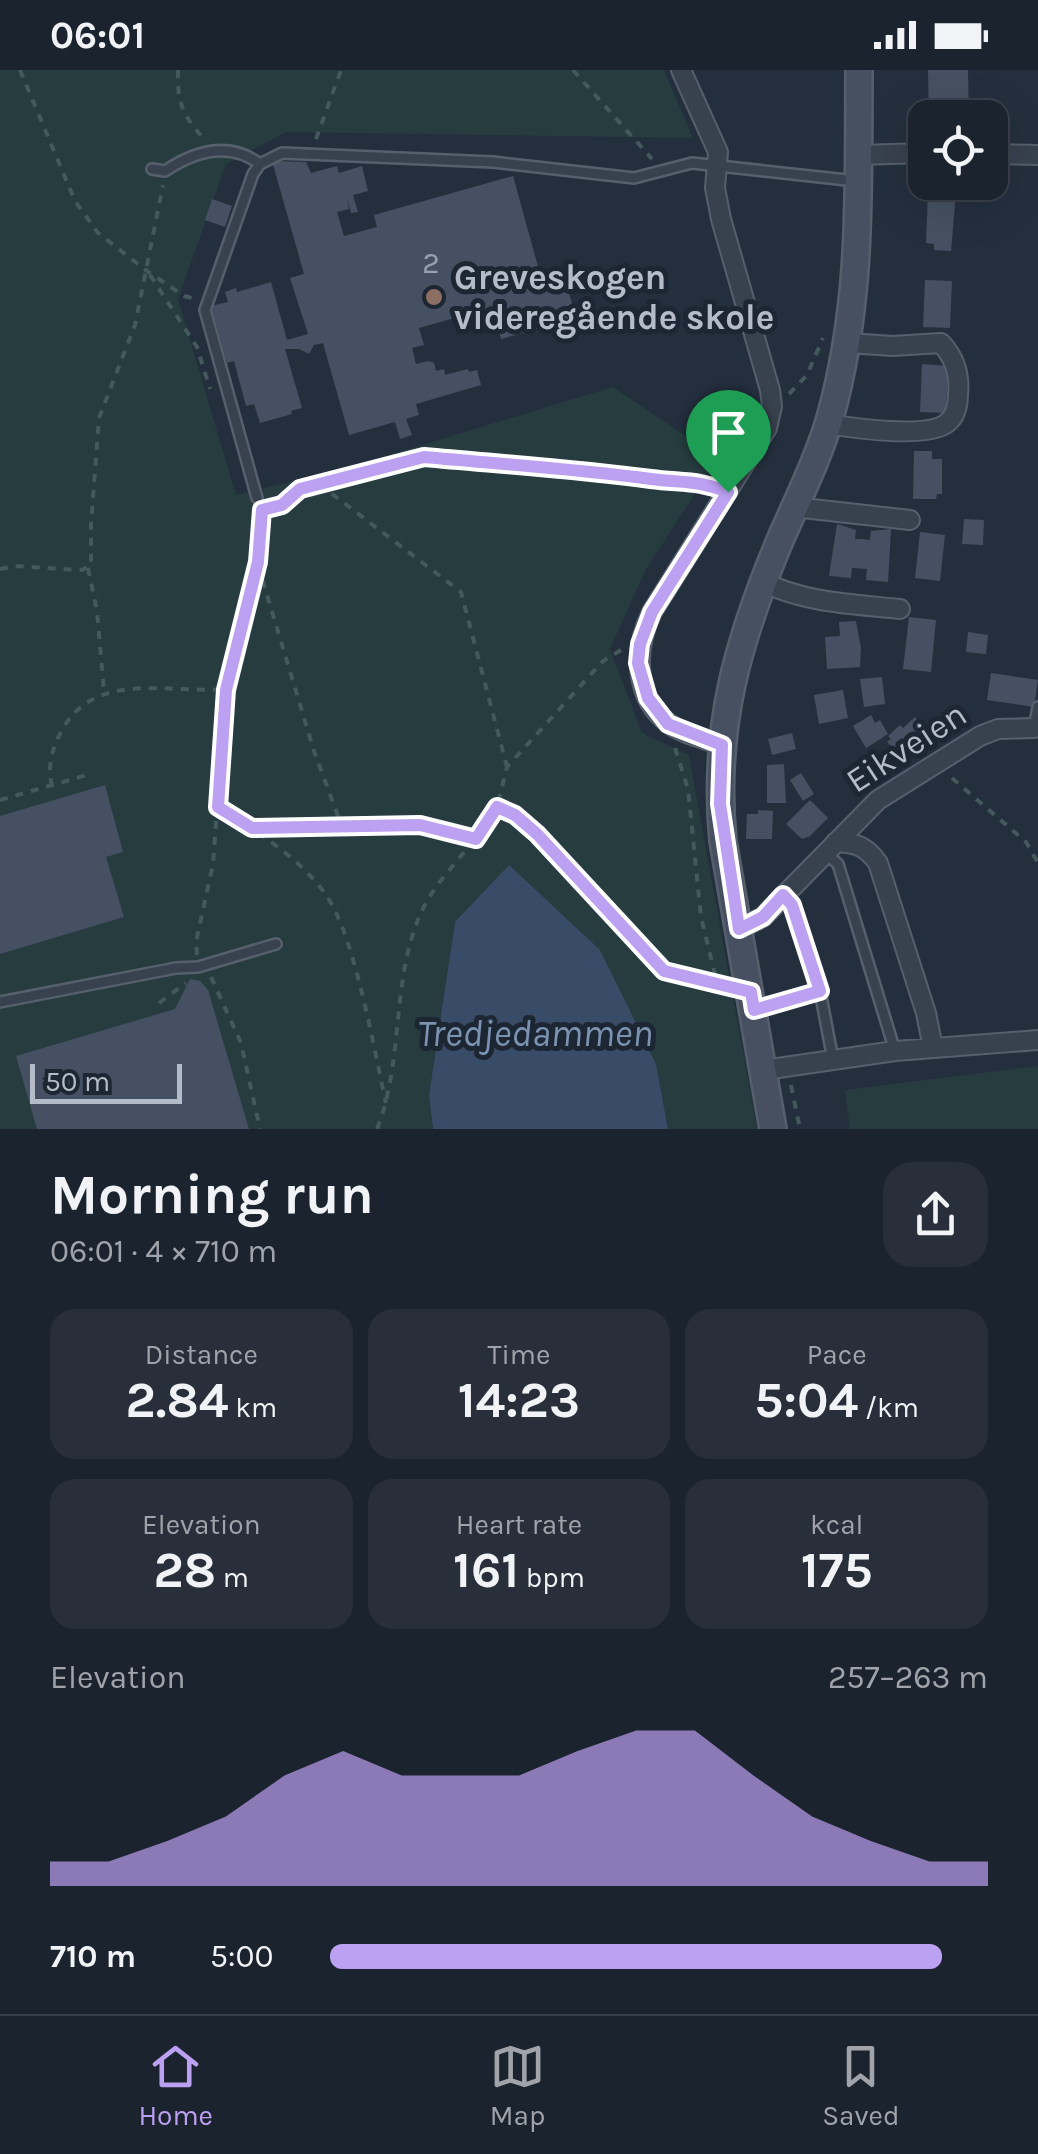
<!DOCTYPE html>
<html lang="en">
<head>
<meta charset="utf-8">
<style>
	:root { --surface:#1b232e; --page:#282f3a; --text:#f1f3f6; --muted:#a0a4aa; --line:#39404a; --accent:#bca0f2 }
	body { margin:0; font-family:Karla,sans-serif; background:var(--page); color:var(--text); height:100vh; display:flex; flex-direction:column; font-size:38px; white-space:nowrap }
	* { box-sizing:border-box; margin:0 }
	p { font-size:32px; color:var(--muted) }
	.icon { flex:none; width:55px; height:55px; fill:none; stroke:currentColor; stroke-width:2; stroke-linecap:round; stroke-linejoin:round }
	.map { position:relative; height:1059px; overflow:hidden }
	.drawer { display:flex; flex-direction:column; background:var(--surface); flex:1 }
	.drawer>* { flex:none }
	.tools { position:absolute; left:908px; top:30px; display:grid; gap:20px }
	.tools a { display:grid; place-items:center; width:100px; height:100px; border-radius:20px; background:var(--surface); box-shadow:0 10px 40px #0002,0 0 0 2px var(--line); font-size:50px }
	.scale { position:absolute; left:30px; bottom:25px; width:152px; box-sizing:border-box; padding-left:10px; border:5px solid #b4bcc9; border-top:0; font-size:28px; line-height:35px; white-space:nowrap; color:#b4bcc9; -webkit-text-stroke:8px #1d2633; paint-order:stroke }
	.pin { position:absolute; display:grid; place-items:center; width:85px; height:85px; color:#fff; margin:-102px -42px; border-radius:50% 50% 50% 0; rotate:-45deg; box-shadow:0 0 10px #0007 }
	.pin .icon { rotate:45deg }
	.round { display:grid; place-items:center; flex:none; width:105px; height:105px; border-radius:30px; background:var(--page) }
	.headline { display:flex; align-items:center; justify-content:space-between; height:170px; padding:0 50px }
	h1 { font-size:55px; font-weight:700; line-height:75px }
	.metrics { display:grid; grid-template-columns:repeat(3,1fr); gap:15px; height:170px; padding:10px 50px }
	.metrics div { display:grid; align-content:center; border-radius:25px; background:var(--page); text-align:center }
	.metrics b { font-size:50px; font-weight:700 }
	.metrics small { font-size:28px; font-weight:400 }
	.metrics p { font-size:28px }
	.chart { height:280px; padding:20px 50px }
	.chart p { display:flex; justify-content:space-between }
	.chart svg { width:100%; height:180px; margin-top:10px; fill:var(--accent); opacity:.7 }
	ul { padding:0 50px; list-style:none; font-size:32px }
	li { display:grid; grid-template-columns:160px 120px 1fr; align-items:center; height:75px }
	li i { height:25px; border-radius:12px; background:var(--accent) }
	.status { display:flex; justify-content:space-between; align-items:center; height:70px; padding:0 50px; background:var(--surface); direction:ltr }
	.status svg { height:28px; fill:currentColor }
	.menu { display:flex; justify-content:space-around; align-items:center; height:140px; border-top:2px solid var(--line); background:var(--surface); font-size:28px; color:var(--muted) }
	.menu a { display:grid; justify-items:center; gap:5px }
	.menu .selected { color:var(--accent) }
	.map>svg:first-child { display:block }
</style>
</head>
<body>
<div class="status"><b>06:01</b><svg viewBox="0 0 49 12"><path d="M0 12V9h3v3zM5 12V6h3v6zM10 12V3h3v9zM15 12V0h3v12zM26 1h20v11H26zM47 4h2v5h-2z"/></svg></div>
<div class="map">
<svg width="1038" height="1059" viewBox="0 0 1038 1059">
	<rect width="100%" height="100%" fill="#242f3e"/>
	<path fill="#263c3f" d="M0,0H664L693,68L286,62L226,94L178,229L236,425L339,400L613,317L718,388L645,501L610,579L642,663L689,685L757,1059H668L656,994L455,852L429,1024L433,1059H0Z
		M1038,996V1059H850L845,1020Z"/>
	<path fill="#394c67" d="M509,795L600,880L656,994L668,1059H433L429,1025L455,852Z"/>
	<path fill="#455162" d="M928,0H968L969,48H929Z
		M272,91L306,92L311,103L337,96L339,103L362,96L368,121L353,125L358,142L351,143L347,127L349,139L337,142L344,166L377,157L374,145L513,106L542,211L564,205L576,248L501,269L497,254L481,258L476,242L419,258L424,275L412,278L416,294L429,291L434,293L436,301L444,299L445,305L468,299L469,302L477,300L481,315L416,334L419,345L406,349L412,365L400,369L395,352L349,365L323,273L314,275L309,284L299,279H285L302,338L291,341L292,344L260,353L254,334L246,336L234,291L227,293L211,236L228,232L225,222L236,218L237,222L271,212L287,270L308,264L290,208L304,204Z
		M928,121L956,122L951,181L934,180V174L926,173Z
		M212,129L232,136L225,157L205,150Z
		M925,210L952,211L950,258L923,257Z
		M922,294L948,296L946,343L920,342Z
		M914,381H932V389H942V424H937L936,429H913Z
		M964,449L984,450L983,475L962,474Z
		M837,454L856,460L855,469H862L870,470L871,461L891,459L888,512L866,510L867,499L852,498L851,508L829,506Z
		M920,462L945,465L940,511L915,508Z
		M909,547L936,550L931,602L903,599Z
		M856,551L861,578L860,597L827,599L825,567L840,566L839,552Z
		M968,562L988,565L986,584L966,582Z
		M991,603L1038,610L1034,637L987,630Z
		M882,607L885,634L864,637L860,609Z
		M843,620L848,648L819,654L814,625Z
		M871,645L875,653L880,650L888,664L866,678L853,656Z
		M915,647L923,659L898,683L887,672L891,669L888,666L900,655L903,658Z
		M792,663L796,679L772,685L768,669Z
		M784,694L786,733H767V695Z
		M801,703L814,724L803,731L790,710Z
		M105,715L123,782L106,787L124,847L0,884V746Z
		M810,730L828,748L810,766L802,769L786,754Z
		M758,740L773,741L772,769H746L747,744H758Z
		M190,909L200,911L208,920L249,1059H37L16,986L175,939Z"/>
	<g fill="none" stroke-linecap="round" stroke-linejoin="round">
		<defs>
			<path id="service" d="M152,99L165,101C195,81 229,71 260,94
				M257,428L205,240L253,104L260,94L282,83L493,92L634,108L692,93L856,111
				M1034,658L1038,637
				M825,783L838,794L895,981
				M785,827L792,835L820,921L833,990
				M0,932L176,898L198,897L276,874"/>
			<path id="minor" d="M681,0L718,82L715,118L721,149L770,320L772,336L767,358L652,542C634,579 633,629 671,655C685,665 706,669 722,675
				M990,84L1038,85
				M859,85L925,83
				M828,354C853,358 927,369 947,353C956,346 958,335 958,324C960,305 955,288 941,273L893,276L848,273
				M794,437L910,450
				M763,512C806,533 852,534 900,539
				M836,772C856,773 866,776 878,793L926,943L933,978
				M739,859L763,847L878,730L980,666L998,659L1034,658
				M764,1000L895,981L1038,970"/>
			<path id="secondary" d="M773,1059L723,771C712,658 738,570 781,468C798,429 818,389 830,348C863,230 858,120 859,0"/>
		</defs>
		<use href="#service" stroke="#565f6c" stroke-width="14"/>
		<use href="#minor" stroke="#565f6c" stroke-width="22"/>
		<use href="#secondary" stroke="#565f6c" stroke-width="30"/>
		<path stroke="#44595c" stroke-width="4" stroke-dasharray="8 8" stroke-linecap="butt" d="M20,0L75,131L98,163L147,201L184,226L192,228
			M178,0C177,33 182,44 204,69
			M573,0L652,89
			M316,69L341,0
			M150,205L197,277L210,319
			M789,324L807,305L823,268
			M319,414L461,522L507,697
			M267,439L282,435L300,419L424,387L591,400L658,410H693L709,415
			M258,495L314,681L342,757
			M88,498L97,541L104,622
			M0,499L15,496L82,500L91,495V455L99,348L135,255L163,115
			M621,580L603,591L507,697L497,737L515,745L537,764L663,901L726,916
			M675,678L688,719L701,847L717,913
			M952,708L1026,772L1038,793
			M52,716C47,698 52,678 61,662C94,599 168,624 226,619
			M0,730L87,705
			M218,737C255,760 300,788 326,825C355,866 374,980 386,1033
			M252,758L420,755L476,769
			M197,885L196,872L213,794L226,619L257,492L262,441
			M211,907L241,973L260,1059
			M159,933L186,913
			M772,936L806,925
			M791,1015L800,1059
			M377,1059C404,991 391,912 420,845C437,805 477,775 497,737"/>
		<use href="#service" stroke="#38414e" stroke-width="9"/>
		<use href="#minor" stroke="#38414e" stroke-width="18"/>
		<use href="#secondary" stroke="#465061" stroke-width="25"/>
	</g>
	<g fill="none" stroke-linecap="round" stroke-linejoin="round">
		<defs>
			<path id="route" d="M424,387C500,394 575,399 651,409C681,413 699,410 728,422L652,542L640,574L638,593L648,628L668,654L722,675L720,734L739,859L763,847L783,825L792,835L820,921L754,940L751,922L664,901L537,764L515,745L497,737L476,769L420,755L252,758L218,737L226,620L258,492L262,440L282,435L300,419Z"/>
		</defs>
		<use href="#route" stroke="#fff" stroke-width="20"/>
		<use href="#route" stroke="#bca0f2" stroke-width="12"/>
	</g>
	<circle fill="#8d6e63" stroke="#1d2633" stroke-width="4" cx="434" cy="227" r="10"/>
	<g text-anchor="middle" stroke-width="10" stroke-linejoin="round" paint-order="stroke">
		<g font-size="30" fill="#98a1af">
			<text x="431" y="203">2</text>
		</g>
		<g font-size="35" font-weight="bold" fill="#b4bcc9" stroke="#1d2633" text-anchor="start">
			<text x="454" y="219">Greveskogen<tspan x="454" dy="40">videregående skole</tspan></text>
		</g>
		<g font-size="35" fill="#b4bcc9" stroke="#1d2633">
			<text transform="translate(906 677) rotate(-33)" y="12">Eikveien</text>
		</g>
		<g font-size="38" font-style="italic" fill="#7c92b1" stroke="#1d2633">
			<text x="535" y="976">Tredjedammen</text>
		</g>
	</g>
</svg>
<div class="tools">
<a><svg class="icon" aria-label="locate" viewBox="0 0 24 24"><circle cx="12" cy="12" r="6"/><path d="M12 2v4M12 18v4M2 12h4M18 12h4"/></svg></a>
</div>
<div class="scale">50 m</div>
<div class="pin" style="left:728px;top:422px;background:#1e9e55"><svg class="icon" aria-label="arrive" viewBox="0 0 24 24"><path d="M6 21V4h12l-3 4 3 4H6"/></svg></div>
</div>
<section class="drawer">
<div class="headline"><div><h1>Morning run</h1><p>06:01 · 4 × 710 m</p></div><a class="round"><svg class="icon" aria-label="share" viewBox="0 0 24 24"><path d="M12 15V3M7 8l5-5 5 5M5 13v7h14v-7"/></svg></a></div>
<div class="metrics">
<div><p>Distance</p><b>2.84<small> km</small></b></div>
<div><p>Time</p><b>14:23</b></div>
<div><p>Pace</p><b>5:04<small> /km</small></b></div>
</div>
<div class="metrics">
<div><p>Elevation</p><b>28<small> m</small></b></div>
<div><p>Heart rate</p><b>161<small> bpm</small></b></div>
<div><p>kcal</p><b>175</b></div>
</div>
<div class="chart"><p><span>Elevation</span>257–263 m</p>
<svg viewBox="0 0 160 44" preserveAspectRatio="none"><path d="M0 44V38L10 38L20 33L30 27L40 17L50 11L60 17L70 17L80 17L90 11L100 6L110 6L120 17L130 27L140 33L150 38L160 38V44z"/></svg>
</div>
<ul>
<li><b>710 m</b>5:00<i style="width:93%"></i></li>
</ul>
</section>
<nav class="menu">
<a class="selected"><svg class="icon" aria-label="home" viewBox="0 0 24 24"><path d="M3 11l9-7 9 7M6 9v11h12V9"/></svg>Home</a>
<a><svg class="icon" aria-label="map" viewBox="0 0 24 24"><path d="M3 6l6-2 6 2 6-2v14l-6 2-6-2-6 2zM9 4v14M15 6v14"/></svg>Map</a>
<a><svg class="icon" aria-label="saved" viewBox="0 0 24 24"><path d="M7 4h10v16l-5-4-5 4z"/></svg>Saved</a>
</nav>
</body>
</html>
